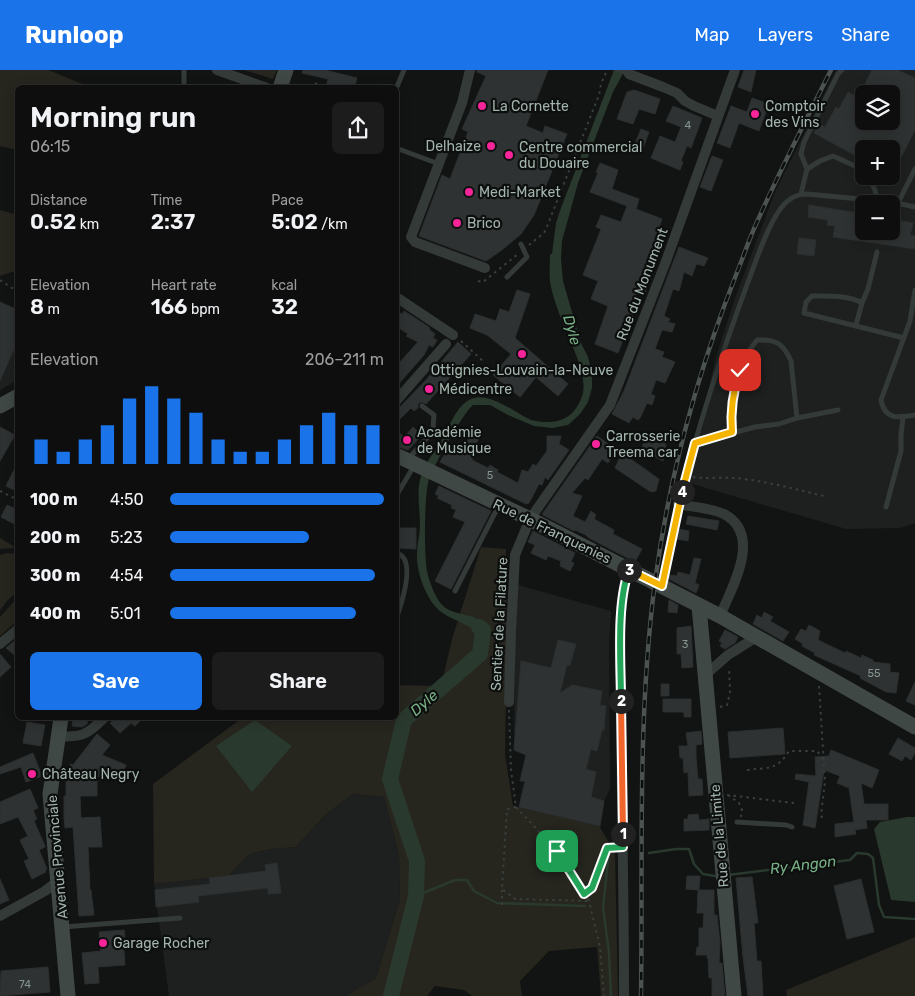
<!DOCTYPE html>
<html lang="en">
<head>
<meta charset="utf-8">
<style>
	:root { --surface:#0e0e0e; --page:#1c1c1c; --text:#f1f3f6; --muted:#9b9c9e; --line:#2e2e2e; --accent:#1a73e8 }
	body { margin:0; font-family:Rubik,sans-serif; background:var(--page); color:var(--text); height:100vh; display:flex; flex-direction:column; font-size:19px; white-space:nowrap }
	* { box-sizing:border-box; margin:0 }
	p { font-size:16px; color:var(--muted) }
	.icon { flex:none; width:28px; height:28px; fill:none; stroke:currentColor; stroke-width:2; stroke-linecap:round; stroke-linejoin:round }
	.map { position:relative; flex:1; overflow:hidden }
	.side { position:absolute; left:15px; top:15px; width:384px; height:635px; display:flex; flex-direction:column; background:var(--surface); border-radius:8px; box-shadow:0 2px 12px #0003,0 0 0 1px var(--line) }
	.side>* { flex:none }
	.buttons { position:absolute; left:855px; top:15px; display:grid; gap:10px }
	.buttons a { display:grid; place-items:center; width:45px; height:45px; border-radius:8px; background:var(--surface); box-shadow:0 2px 12px #0003,0 0 0 1px var(--line); font-size:25px }
	.pin { position:absolute; display:grid; place-items:center; width:42px; height:42px; color:#fff; margin:-21px; border-radius:10px; box-shadow:0 2px 8px #0006 }
	.km { position:absolute; width:25px; height:25px; margin:-12px; border-radius:50%; background:#222; color:#fff; font-size:14px; line-height:25px; text-align:center }
	.round { display:grid; place-items:center; flex:none; width:52px; height:52px; border-radius:8px; background:var(--page) }
	.head { display:flex; align-items:center; justify-content:space-between; height:85px; padding:0 15px }
	h1 { font-size:28px; font-weight:600; line-height:38px }
	.figures { display:grid; grid-template-columns:repeat(3,1fr); gap:8px; height:85px; padding:5px 15px }
	.figures div { display:grid; align-content:center }
	.figures b { font-size:21px; font-weight:600 }
	.figures small { font-size:14px; font-weight:400 }
	.figures p { font-size:14px }
	.chart { height:140px; padding:10px 15px }
	.chart p { display:flex; justify-content:space-between }
	.chart svg { width:100%; height:90px; margin-top:5px; stroke:var(--accent); stroke-width:6 }
	.action { display:flex; gap:10px; margin-top:auto; padding:10px 15px }
	.action a { flex:1; height:58px; border-radius:8px; background:var(--accent); color:#fff; font-size:20px; font-weight:600; line-height:58px; text-align:center }
	.action a+a { background:var(--page); color:var(--text) }
	ul { padding:0 15px; list-style:none; font-size:16px }
	li { display:grid; grid-template-columns:80px 60px 1fr; align-items:center; height:38px }
	li i { height:12px; border-radius:6px; background:var(--accent) }
	header { display:flex; align-items:center; gap:30px; box-sizing:border-box; height:70px; padding:0 25px; background:var(--accent); color:#fff }
	header strong { font-size:24px }
	nav { display:flex; gap:28px; margin-inline-start:auto; font-size:18px }
	.map>svg:first-child { display:block }
</style>
</head>
<body>
<header>
<strong>Runloop</strong>
<nav><a>Map</a><a>Layers</a><a>Share</a></nav>
</header>
<div class="map">
<svg width="915" height="926" viewBox="0 0 915 926">
	<rect width="100%" height="100%" fill="#121313"/>
	<path fill="#1e2020" fill-rule="evenodd" d="M836,0H915V453L900,458L846,459L689,413L715,290L735,228L775,122ZM864,24H891V51H864ZM864,79H891V106H864ZM864,134H891V161H864Z
		M0,232L18,240L17,308L14,312L0,320Z
		M518,515L611,541L609,574L610,719L604,731L599,756L525,711H520L526,685L514,680L515,572Z
		M353,724L384,727L399,785L400,829L376,908L345,926H169L154,814L228,806L250,784L271,779L296,777L325,745Z"/>
	<path fill="#26251e" d="M0,0H48L90,17L18,18L17,80L0,76Z
		M244,0H277L273,9Z
		M0,140L18,145L17,194L15,201L0,206Z
		M0,468L17,478L0,479Z
		M481,477L506,479L507,571L505,684L513,736L599,756L615,782L618,926H601L597,877L549,881L520,911L522,926H472L464,920L435,916L427,926H345L376,908L400,829L399,785L384,727L353,724L325,745L296,777L271,779L250,784L228,806L154,814L153,714L242,648H396V615L441,616L452,569Z
		M6,483L17,484V522L8,530L0,540V485Z
		M17,528V551L0,566V547Z
		M915,867V926H787L786,920Z"/>
	<path fill="#2a392d" d="M614,0H625L613,22L578,113L562,171L561,189L563,211L581,273L588,287L592,303V318L588,332L580,344L568,355L553,358L534,356L508,345L490,335H473C463,343 434,395 429,409C424,425 424,484 427,501C429,511 435,527 442,535C452,545 467,543 477,549C481,552 485,556 489,559L490,575L478,577L480,565C465,550 443,550 431,531C423,518 418,504 417,489C416,478 420,466 420,455C420,439 416,421 421,406C425,393 433,384 440,373C449,359 454,339 469,330C487,319 515,343 531,350C539,352 550,353 557,351C569,348 576,341 581,329C591,308 569,271 562,251C557,238 552,224 550,211C549,202 550,193 550,184H552L556,153L561,138Z
		M255,650L292,676L252,722L216,676Z
		M907,747H915V832L891,830L874,759L880,752Z"/>
	<g fill="none" stroke-linecap="round" stroke-linejoin="round">
		<path stroke="#2a392d" stroke-width="2.5" d="M609,782L603,837L609,883L611,926
			M649,783L676,779H689L694,794L703,804L715,806
			M728,805L850,790L857,783L868,784L873,788L879,835L884,847L915,849
			M416,826L455,810H467L474,821L497,833L585,836"/>
		<path stroke="#2a392d" stroke-width="16" d="M391,926L416,826L417,791L390,709L404,650L480,584L483,560L479,557"/>
	</g>
	<path fill="#2f3232" stroke="#2b2f2f" fill-rule="evenodd" d="M303,0H325L357,8L354,18H330L326,17L328,9L302,3Z
		M477,0H548L526,56L543,63L545,56L567,64L534,145L521,164L502,180L486,191L419,166L442,105L450,109L468,62L462,59L486,6L477,2Z
		M744,0H756L751,22L738,17Z
		M872,0H898L915,8V60L891,107V79H864L860,88L814,63L818,54L825,57L836,37L839,39L848,22L858,28ZM864,24H891V51H864Z
		M634,20L660,29L655,44L639,39L633,54L617,49L627,22Z
		M752,28L769,34L759,61L739,53L730,78L717,73L731,36L747,42Z
		M673,36L702,48L691,78L687,76L681,91L683,92L680,100L651,88L660,66L675,72L681,57L666,51Z
		M641,59L649,62L641,84L632,81Z
		M712,86L723,90L711,121L700,117Z
		M600,93L618,100L612,119L639,129L636,139L662,149L642,206L650,209L644,225L635,221L637,233L618,283L595,274L608,236L591,229L598,211L583,205L601,159L596,157L601,145L621,152L627,136L590,122L598,103L596,102Z
		M809,135L864,144V161H891V149L913,153L910,165L915,166V179L833,167L835,156L827,155L828,150L808,147Z
		M799,168L816,170L814,186L797,184Z
		M679,177L708,188L704,196L698,194L696,195L692,206L684,202L679,221L673,219L664,246L670,249L668,252L675,254L672,262L662,260L655,279L664,282L662,287L675,292L665,313L656,310L651,324L655,326L652,335L647,333L640,348L638,350L633,347L629,353L612,344L624,321Z
		M517,220L530,224L515,268L568,314L558,326L536,307L520,327L493,305L511,284L487,265L470,258L475,244L496,251L500,239L509,242Z
		M0,232L18,240V270L0,311Z
		M396,241L402,244L404,241L429,257L430,260L435,264L433,268L437,270L433,277L429,275L424,285L396,317L397,292H400L418,272L406,266L408,264L396,256Z
		M458,272L471,284L426,334L421,332L418,334V338L414,341L411,338L396,353V338L401,336L425,311Z
		M0,357L15,365L0,391Z
		M413,357L422,365L408,380L396,376V360L404,367Z
		M472,362L480,366L476,374L480,376L472,390L488,398L490,395L498,400L497,402L518,413L522,400L528,402L533,394L536,396L547,381V366H561L559,374L569,380L548,410L545,407L542,415L539,414L529,433L526,434L440,392L450,375L460,380L463,373L466,374Z
		M648,364L666,374L663,391L641,379Z
		M597,366L616,379L608,393L602,389L588,410L585,408L572,423L582,426L573,446L585,452L591,441L596,445L594,449L614,460L613,464L642,479L635,492L589,468L586,465L575,460L574,461L543,445V443Z
		M622,383L659,409L656,421L651,422L615,398Z
		M18,392V422L6,416Z
		M439,416L491,441L451,519L435,511L465,452L453,447L456,440L451,438L452,435L437,428L439,426L435,424Z
		M7,435L18,440V456L1,447Z
		M688,446L719,451L717,460L686,454Z
		M397,458H416V479L397,478Z
		M678,459L689,461L688,471L676,469Z
		M533,461L575,483L571,492L574,493L570,501L560,496L561,491L548,486L546,490L531,483L535,475L528,472Z
		M694,488L701,489L695,513L699,515L696,523L669,509V505L677,506L678,502L690,505Z
		M669,530L678,535L677,543L668,542Z
		M764,542L773,547L770,551L789,562L783,571L753,554L757,545L762,548Z
		M809,555L820,561L818,570L845,583L846,581L861,588L862,585L873,590V592L890,594V602L899,603L896,623L886,622L860,608L861,606L814,585L815,583L802,576L803,574L795,569L801,559L806,561Z
		M691,556L693,597L682,598L681,584H677V558Z
		M725,560L738,567L735,573L725,579L720,576L722,573L719,571Z
		M18,568V588L6,578Z
		M558,570L576,574L570,595H567L566,598L560,623L572,615L602,621L600,635L606,636L604,660H602L597,681L591,679L586,699L596,702L591,727L604,731L600,756L519,737L525,711H520L526,685L514,680L521,591L551,598Z
		M0,584L11,597L0,607Z
		M915,612V635L906,631Z
		M661,614H669V626H661Z
		M663,629H691V647H684V642H663Z
		M73,648H88L87,654L82,657L72,656Z
		M116,648H143L135,656L131,653L120,663L110,653Z
		M27,652L45,655L41,676L23,673Z
		M783,658L785,684L730,688L728,662Z
		M701,661L702,674L696,675V687L698,709H702L703,725L689,726L688,702L684,703L683,688H680L679,676H688L686,663Z
		M97,664L110,675L102,685L126,695L122,705L109,700L104,709L97,706V726H80L81,748L100,747L102,777H88L90,820H91L94,845L79,846L73,757L65,758L64,748V726H66V704L71,694L73,695Z
		M898,668L915,678V683L911,690L905,686L902,691L889,684Z
		M831,680L879,700L872,718L861,713L864,734H888V750H866L867,758L855,760L856,764L835,767V754L854,752L849,718L837,713L840,706L824,700L815,758L803,755L809,712L795,709L796,704L816,706L815,687L829,686Z
		M33,683L42,706L26,712L21,697L0,704V697Z
		M30,719L38,738L33,740L37,749L34,751L45,776V777L39,780L47,799L45,800L46,802L32,809L24,791L29,789L20,770L28,766L18,747L0,754V732Z
		M698,744L699,750L709,749V760L684,761V749H688V745Z
		M277,793L281,823L268,824V818L198,826L199,832L156,837L155,820L210,814L209,808L266,801L265,795Z
		M687,806H700L699,820L686,819Z
		M752,807L758,853H754L757,891H761L763,926H748L743,887L736,808Z
		M0,809L9,830L0,834Z
		M861,809L874,862L847,869L834,816Z
		M698,820H714V845H717L720,873L719,893H722L725,926H712V908H709L708,888H707V885H696L697,877H699V858H703L704,843H697Z
		M124,860L125,867H123L125,895L98,897L99,913L85,914L82,883L101,881L99,862Z
		M48,897L50,922L0,926L1,901Z"/>
	<g fill="none" stroke-linecap="round" stroke-linejoin="round">
		<path stroke="#383f3c" stroke-width="2" stroke-dasharray="2.5 4" stroke-linecap="butt" d="M315,13L323,18
			M396,54L402,56
			M529,175L544,163L546,159L599,25L601,14L607,0
			M0,210L18,222
			M478,211L483,212L518,184
			M461,271L483,291
			M693,407C707,409 722,407 736,408C766,411 794,419 824,426
			M0,421L18,430
			M819,616L825,712L821,745L823,750
			M720,637L727,635L730,622L729,597
			M509,640L511,700L516,737L557,781L589,831L600,877L604,926
			M747,700C769,697 776,701 789,681H817L823,689
			M727,725L794,733
			M728,725L739,733L742,740L741,747
			M516,737L507,739L502,819L515,829L589,831
			M584,824L592,819L607,778H613
			M502,835V820"/>
		<path stroke="#343a38" stroke-width="5" d="M619,0L629,4
			M184,18V0
			M396,19L404,0
			M396,78L439,94
			M807,99L820,91L833,86L864,100
			M868,106L875,120L877,131
			M801,124L807,99L801,84L804,72L838,4L842,0
			M898,133L915,99
			M507,207L527,187L521,174
			M915,220L910,251L881,330C885,350 898,348 915,345
			M862,233L868,219L877,182
			M856,255L862,233C849,225 828,226 812,226L806,232L804,243L904,268
			M732,362C729,329 736,295 757,270C776,269 783,273 791,291L797,348
			M695,373L755,357L779,354L797,348L838,340
			M409,388L428,367L433,359L434,345L422,336
			M396,426L414,396
			M886,437L901,381V365L903,347
			M396,482C398,484 401,485 403,487C413,500 401,535 396,549
			M663,515C669,488 672,460 679,433C698,355 723,279 751,204C758,185 773,141 789,130C794,126 801,124 807,124L892,132L915,137
			M455,521L499,435
			M737,752L786,755L792,757
			M63,857L180,848"/>
		<path stroke="#343a38" stroke-width="10" d="M217,0L267,18
			M470,0L462,33L411,167L415,172L485,198
			M629,4L663,17L677,23L685,31L694,36L718,46
			M396,227L453,265
			M396,331L446,274
			M678,434C693,437 711,438 724,444C763,465 732,517 720,546
			M0,574L18,559
			M704,606L728,585L758,566
			M509,632L511,562L515,485L530,449L610,335L665,194L735,0
			M59,666C82,668 88,664 104,648
			M0,846L45,821L58,811
			M624,926C624,834 622,743 621,651C621,606 615,542 629,500"/>
		<path stroke="#404845" stroke-width="15" d="M280,18L286,0
			M0,336L18,326
			M396,385L530,449L720,546L915,657
			M699,536L734,926
			M61,648L50,724L68,926"/>
		<defs>
			<path id="rail" d="M641,926C643,788 637,649 655,512C669,407 697,304 736,205C743,188 749,169 757,152C780,100 806,50 831,0"/>
		</defs>
		<use href="#rail" stroke="#4b5350" stroke-width="4.5"/>
		<use href="#rail" stroke="#0d0e0e" stroke-width="2.5" stroke-dasharray="8" stroke-linecap="butt"/>
	</g>
	<g fill="none" stroke-linecap="round" stroke-linejoin="round">
		<defs>
			<path id="split-1" d="M557,781L584,824L592,818L607,778L623,777V764"/>
			<path id="split-2" d="M621,631L623,764"/>
			<path id="split-3" d="M621,631C621,594 616,534 629,500"/>
			<path id="split-4" d="M629,500L662,516L682,422"/>
			<path id="split-5" d="M682,422L695,373L732,362C730,340 733,321 740,300"/>
		</defs>
		<use href="#split-1" stroke="#fff" stroke-width="10"/>
		<use href="#split-2" stroke="#fff" stroke-width="10"/>
		<use href="#split-3" stroke="#fff" stroke-width="10"/>
		<use href="#split-4" stroke="#fff" stroke-width="10"/>
		<use href="#split-5" stroke="#fff" stroke-width="10"/>
		<use href="#split-1" stroke="#22a559" stroke-width="6"/>
		<use href="#split-2" stroke="#f0652b" stroke-width="6"/>
		<use href="#split-3" stroke="#22a559" stroke-width="6"/>
		<use href="#split-4" stroke="#f5b400" stroke-width="6"/>
		<use href="#split-5" stroke="#f5b400" stroke-width="6"/>
	</g>
	<g fill="#f72599" stroke="#0d0e0e" stroke-width="2">
		<circle cx="482" cy="36" r="5"/>
		<circle cx="755" cy="44" r="5"/>
		<circle cx="491" cy="76" r="5"/>
		<circle cx="509" cy="85" r="5"/>
		<circle cx="469" cy="122" r="5"/>
		<circle cx="457" cy="153" r="5"/>
		<circle cx="522" cy="284" r="5"/>
		<circle cx="429" cy="319" r="5"/>
		<circle cx="407" cy="370" r="5"/>
		<circle cx="596" cy="374" r="5"/>
		<circle cx="32" cy="704" r="5"/>
		<circle cx="103" cy="873" r="5"/>
	</g>
	<g text-anchor="middle" stroke-width="4.5" stroke-linejoin="round" paint-order="stroke">
		<g font-size="11" fill="#85948d">
			<text x="688" y="59">4</text>
			<text x="490" y="409">5</text>
			<text x="685" y="578">3</text>
			<text x="874" y="607">55</text>
			<text x="25" y="918">74</text>
		</g>
		<g font-size="14" fill="#a2b4ab" stroke="#0d0e0e" text-anchor="start">
			<text x="492" y="41">La Cornette</text>
			<text x="765" y="41">Comptoir<tspan x="765" dy="16">des Vins</tspan></text>
			<text x="481" y="81" text-anchor="end">Delhaize</text>
			<text x="519" y="82">Centre commercial<tspan x="519" dy="16">du Douaire</tspan></text>
			<text x="479" y="127">Medi-Market</text>
			<text x="467" y="158">Brico</text>
			<text x="522" y="305" text-anchor="middle">Ottignies-Louvain-la-Neuve</text>
			<text x="439" y="324">Médicentre</text>
			<text x="417" y="367">Académie<tspan x="417" dy="16">de Musique</tspan></text>
			<text x="606" y="371">Carrosserie<tspan x="606" dy="16">Treema car</tspan></text>
			<text x="42" y="709">Château Negry</text>
			<text x="113" y="878">Garage Rocher</text>
		</g>
		<g font-size="14" fill="#a2b4ab" stroke="#0d0e0e">
			<text transform="translate(642 214) rotate(-69)" y="5">Rue du Monument</text>
			<text transform="translate(552 461) rotate(26)" y="5">Rue de Franquenies</text>
			<text transform="translate(499 554) rotate(-87)" y="5">Sentier de la Filature</text>
			<text transform="translate(719 766) rotate(-95)" y="5">Rue de la Limite</text>
			<text transform="translate(57 787) rotate(-95)" y="5">Avenue Provinciale</text>
		</g>
		<g font-size="15" font-style="italic" fill="#78b186" stroke="#0d0e0e">
			<text transform="translate(572 260) rotate(74)" y="5">Dyle</text>
			<text transform="translate(424 633) rotate(-41)" y="5">Dyle</text>
			<text transform="translate(803 795) rotate(-7)" y="5">Ry Angon</text>
		</g>
	</g>
</svg>
<div class="buttons">
<a><svg class="icon" aria-label="layers" viewBox="0 0 24 24"><path d="M12 4l9 5-9 5-9-5zM3 14l9 5 9-5"/></svg></a>
<a>+</a>
<a>−</a>
</div>
<div class="pin" style="left:557px;top:781px;background:#1e9e55"><svg class="icon" aria-label="arrive" viewBox="0 0 24 24"><path d="M6 21V4h12l-3 4 3 4H6"/></svg></div>
<div class="pin" style="left:740px;top:300px;background:#d93025"><svg class="icon" aria-label="check" viewBox="0 0 24 24"><path d="M5 12l5 5 9-10"/></svg></div>
<b class="km" style="left:623px;top:764px">1</b>
<b class="km" style="left:621px;top:631px">2</b>
<b class="km" style="left:629px;top:500px">3</b>
<b class="km" style="left:682px;top:422px">4</b>
<section class="side">
<div class="head"><div><h1>Morning run</h1><p>06:15</p></div><a class="round"><svg class="icon" aria-label="share" viewBox="0 0 24 24"><path d="M12 15V3M7 8l5-5 5 5M5 13v7h14v-7"/></svg></a></div>
<div class="figures">
<div><p>Distance</p><b>0.52<small> km</small></b></div>
<div><p>Time</p><b>2:37</b></div>
<div><p>Pace</p><b>5:02<small> /km</small></b></div>
</div>
<div class="figures">
<div><p>Elevation</p><b>8<small> m</small></b></div>
<div><p>Heart rate</p><b>166<small> bpm</small></b></div>
<div><p>kcal</p><b>32</b></div>
</div>
<div class="chart"><p><span>Elevation</span>206–211 m</p>
<svg viewBox="0 0 160 44" preserveAspectRatio="none"><path d="M5 44V32M15 44V38M25 44V32M35 44V25M45 44V12M55 44V6M65 44V12M75 44V19M85 44V32M95 44V38M105 44V38M115 44V32M125 44V25M135 44V19M145 44V25M155 44V25"/></svg>
</div>
<ul>
<li><b>100 m</b>4:50<i style="width:100%"></i></li>
<li><b>200 m</b>5:23<i style="width:65%"></i></li>
<li><b>300 m</b>4:54<i style="width:96%"></i></li>
<li><b>400 m</b>5:01<i style="width:87%"></i></li>
</ul>
<div class="action"><a>Save</a><a>Share</a></div>
</section>
</div>
</body>
</html>
